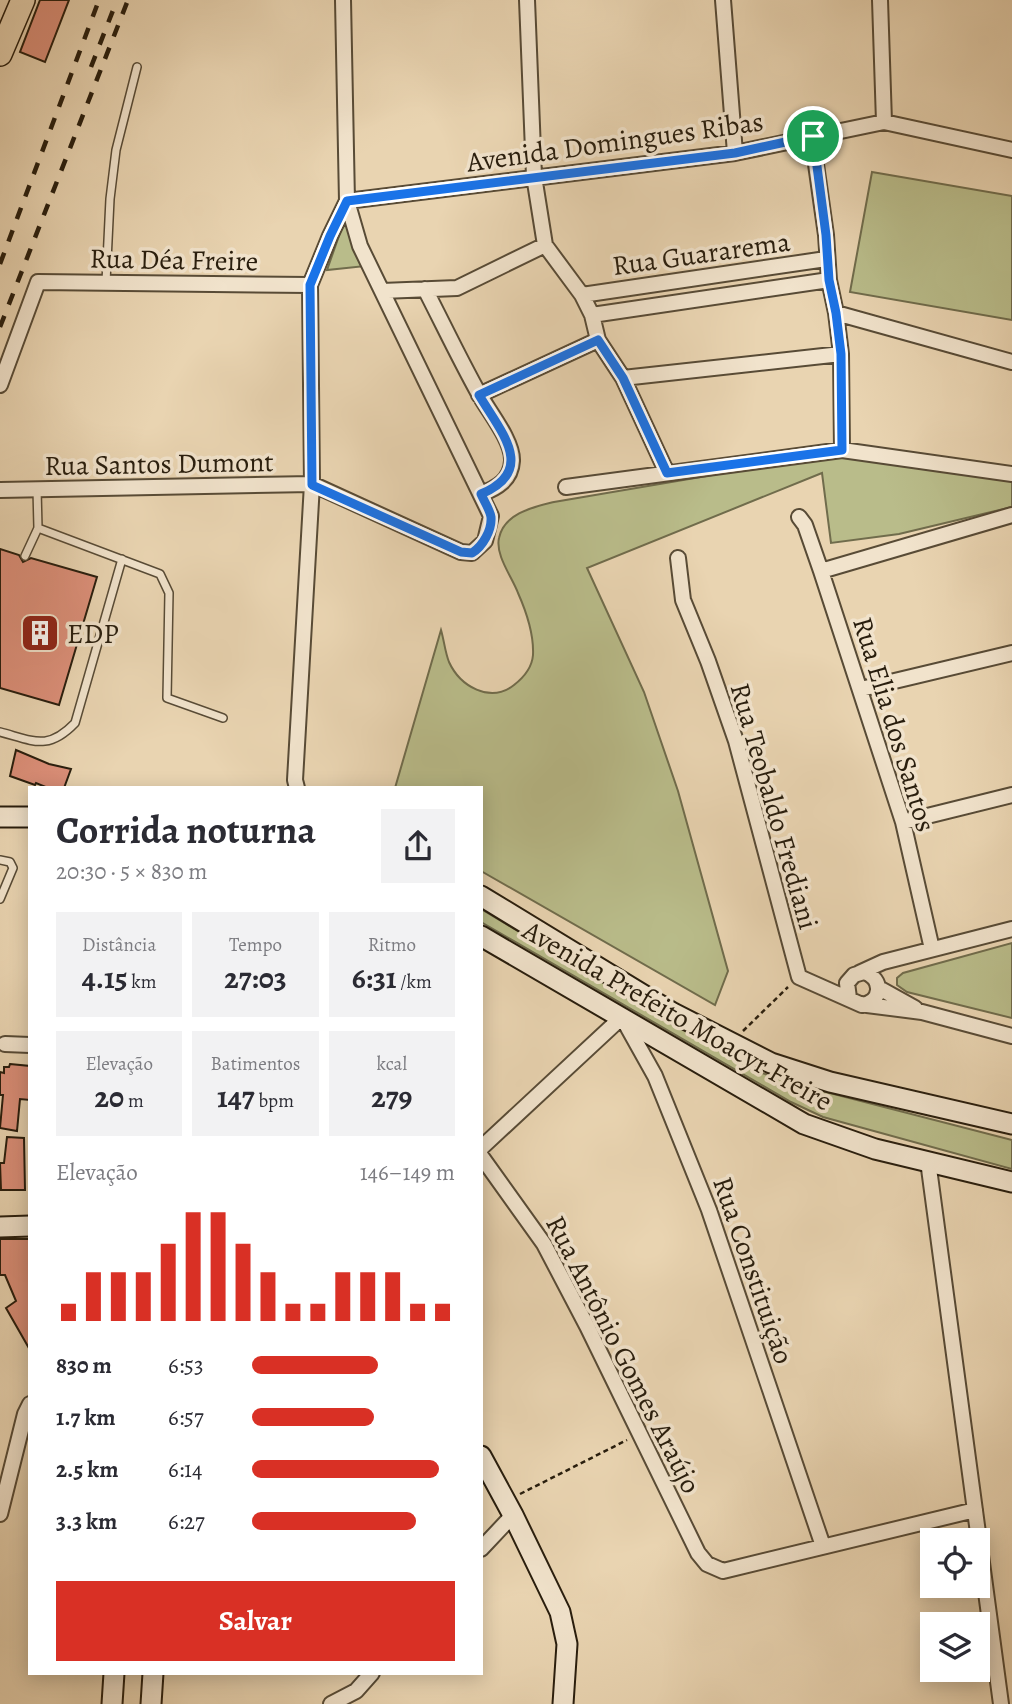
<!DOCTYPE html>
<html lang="pt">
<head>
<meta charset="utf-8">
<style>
	:root { --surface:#fff; --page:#f2f2f3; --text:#2b2b33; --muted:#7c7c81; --accent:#d93025 }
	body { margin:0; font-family:Alegreya,serif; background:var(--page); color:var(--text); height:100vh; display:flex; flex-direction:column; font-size:26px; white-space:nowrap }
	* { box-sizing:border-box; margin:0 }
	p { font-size:23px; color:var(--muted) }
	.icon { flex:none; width:38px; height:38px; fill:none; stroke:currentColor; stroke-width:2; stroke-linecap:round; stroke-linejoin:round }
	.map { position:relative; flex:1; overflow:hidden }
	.side { position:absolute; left:28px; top:786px; width:455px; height:889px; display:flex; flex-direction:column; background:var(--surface); border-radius:0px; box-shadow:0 4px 18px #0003 }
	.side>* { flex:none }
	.fabs { position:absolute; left:920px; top:1528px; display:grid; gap:14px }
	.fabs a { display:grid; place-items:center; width:70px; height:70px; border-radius:0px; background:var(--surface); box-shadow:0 4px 18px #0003; font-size:35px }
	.pin { position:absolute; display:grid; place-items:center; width:60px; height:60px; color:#fff; margin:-30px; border:4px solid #fff; border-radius:50%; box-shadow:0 2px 7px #0007 }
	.round { display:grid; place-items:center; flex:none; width:74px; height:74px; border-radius:0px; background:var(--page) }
	.summary { display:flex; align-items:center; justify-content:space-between; height:119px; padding:0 28px }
	h1 { font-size:38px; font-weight:600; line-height:52px }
	.figures { display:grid; grid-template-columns:repeat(3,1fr); gap:10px; height:119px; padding:7px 28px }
	.figures div { display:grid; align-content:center; border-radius:0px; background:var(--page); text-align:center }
	.figures b { font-size:30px; font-weight:600 }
	.figures small { font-size:19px; font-weight:400 }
	.figures p { font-size:19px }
	.chart { height:196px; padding:14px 28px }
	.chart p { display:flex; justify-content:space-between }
	.chart svg { width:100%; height:126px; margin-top:7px; stroke:var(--accent); stroke-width:6 }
	.action { display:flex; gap:14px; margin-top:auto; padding:14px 28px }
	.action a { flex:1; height:80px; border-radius:0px; background:var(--accent); color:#fff; font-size:28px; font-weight:600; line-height:80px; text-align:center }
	ul { padding:0 28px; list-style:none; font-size:23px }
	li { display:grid; grid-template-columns:112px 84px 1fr; align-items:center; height:52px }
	li i { height:18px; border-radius:9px; background:var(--accent) }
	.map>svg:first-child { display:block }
</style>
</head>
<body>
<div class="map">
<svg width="1012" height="1704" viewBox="0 0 1012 1704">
	<rect width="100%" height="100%" fill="#e9d4b1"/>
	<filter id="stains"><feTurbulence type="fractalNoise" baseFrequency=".00286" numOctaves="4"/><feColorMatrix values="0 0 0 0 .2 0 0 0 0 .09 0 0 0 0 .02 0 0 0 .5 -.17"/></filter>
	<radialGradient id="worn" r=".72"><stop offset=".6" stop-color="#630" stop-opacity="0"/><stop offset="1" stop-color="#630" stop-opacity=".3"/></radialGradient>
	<path fill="#b9bc8a" stroke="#706c4c" stroke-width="2" d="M872,172L1012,196V320L850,292Z
		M347,213L366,266L327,270Z
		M825,456L887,458L1012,479V507L899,534L831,543L822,473L587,568L644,692L678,791L728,971L715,1005L481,871V788H395L441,630C444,640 445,652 449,662C460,686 490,704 514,685C523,678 532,668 533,655C534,634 526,611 518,593C512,577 495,555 499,538C504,513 534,507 554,502Z
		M481,909L733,1059L762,1073L795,1084L1012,1140V1169L823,1117L791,1102L481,922Z
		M1012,943V1018L907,992L897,985V978L903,973Z"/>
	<path fill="#dc8f79" stroke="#281d0d" stroke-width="2" d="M40,0H69L45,62L20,52Z
		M0,549L19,555L23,562L31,558L97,577L59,705L0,688Z
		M16,750L49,764L71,769L64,788H48L36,783L35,785L10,776Z
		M10,1064L30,1066V1100L20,1099L17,1131L0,1128L3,1095H0V1072L4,1073V1067H9Z
		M7,1137L24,1138L25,1190H1L0,1163H4Z
		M0,1239H30V1350L6,1308L16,1301L5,1275H0Z"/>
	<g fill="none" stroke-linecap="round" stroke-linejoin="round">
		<defs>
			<path id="lane" d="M106,282L110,199L116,150L137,67
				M37,489L38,528L160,574L169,593L167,698L223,718
				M25,556L38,528
				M0,732C34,741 48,751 75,723L122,559
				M0,860L10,862L13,868L0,899"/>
			<path id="street" d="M527,0L534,176L545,245L582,295L592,315L598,340L623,378L667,473
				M723,0L735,153
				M880,0L884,122
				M812,136L826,235L829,280L836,313L841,354L842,450
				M347,201L735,153L884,122L1012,150
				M425,289C443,324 460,360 479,394C489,412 513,441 512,461C511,480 497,488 481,494
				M382,291L457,288L545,245
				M582,295L826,259
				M836,313L1012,362
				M592,315L829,280
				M623,378L841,354
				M0,385L38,282L310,285
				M479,395L598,340
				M566,487L842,450L1012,474
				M0,490L312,484L461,552L472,553L485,541L491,516L360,246L347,201L343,0
				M799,517L805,525L821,571L903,822L932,949
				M678,558L683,600L708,661L736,741L799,977L862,1005C882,1002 884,979 864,972L854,975L847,983L849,998
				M821,571L1012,515
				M861,689L1012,653
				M297,788L295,780L312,484L310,285L330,236L347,201
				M903,822L1012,795
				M859,973L883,962L1012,929
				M879,988L915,1008
				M867,1005L922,1012L1012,1036
				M5,1044L30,1045
				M481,1148L622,1017L655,1076L709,1210L823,1546
				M481,1156L544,1244L587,1326L698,1553L707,1564L723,1571L975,1510
				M928,1161L1001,1704
				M0,1514L25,1414L30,1404
				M481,1549L513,1515
				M331,1704L356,1691L372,1673"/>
			<path id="secondary" d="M0,817H30
				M481,896L673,1013L771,1063L830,1082L1012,1124
				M481,936L804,1124L875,1149L1012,1182
				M0,1227L30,1226
				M481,1456L513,1515L560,1612L567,1644L563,1704
				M112,1704L114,1673
				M151,1704L153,1673"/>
			<path id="primary" d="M0,54L23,0"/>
		</defs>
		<use href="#lane" stroke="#584b36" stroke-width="10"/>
		<use href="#street" stroke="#584b36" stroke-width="18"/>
		<use href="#secondary" stroke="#281d0d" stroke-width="23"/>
		<use href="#primary" stroke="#281d0d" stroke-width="26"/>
		<path stroke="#281d0d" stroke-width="2.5" stroke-dasharray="5 3.5" stroke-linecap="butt" d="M743,1031L788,987
			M520,1494L627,1440"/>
		<use href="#lane" stroke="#f1e3cc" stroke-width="7"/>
		<use href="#street" stroke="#f1e3cc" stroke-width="14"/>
		<use href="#secondary" stroke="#f1e3cc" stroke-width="19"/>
		<use href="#primary" stroke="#e9d4b1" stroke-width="23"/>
		<path stroke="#281d0d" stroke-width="4.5" stroke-dasharray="12 12" stroke-linecap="butt" d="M91,67L117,0
			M0,264L99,0
			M0,327L128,0"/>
	</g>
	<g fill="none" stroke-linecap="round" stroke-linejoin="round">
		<defs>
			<path id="route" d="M813,136L826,235L829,280L836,313L841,354L842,450L667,473L623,378L598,340L479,395C500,431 538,470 481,494C484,501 490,510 491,517C492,530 483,546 472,553L461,552L312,485L310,285L330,236L347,201L735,153Z"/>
		</defs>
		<use href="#route" stroke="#fff" stroke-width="14"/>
		<use href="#route" stroke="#1a73e8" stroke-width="9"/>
	</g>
	<defs>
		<symbol id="building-square" viewBox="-11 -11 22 22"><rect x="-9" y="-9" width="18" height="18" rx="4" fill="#8f2418" stroke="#f1e3cc"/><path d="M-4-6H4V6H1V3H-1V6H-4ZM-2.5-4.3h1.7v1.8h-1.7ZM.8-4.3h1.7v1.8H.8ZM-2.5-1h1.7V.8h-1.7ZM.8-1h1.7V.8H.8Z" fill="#fff"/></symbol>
	</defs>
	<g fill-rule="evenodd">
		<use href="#building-square" x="18" y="611" width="44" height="44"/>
	</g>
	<g text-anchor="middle" stroke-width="7" stroke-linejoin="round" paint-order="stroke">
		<g font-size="28" fill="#281d0d" stroke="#f1e3cc">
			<text transform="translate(615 141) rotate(-8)" y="10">Avenida Domingues Ribas</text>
			<text transform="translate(701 253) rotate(-8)" y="10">Rua Guararema</text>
			<text transform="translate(174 259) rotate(1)" y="10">Rua Déa Freire</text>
			<text transform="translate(159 463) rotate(-1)" y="10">Rua Santos Dumont</text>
			<text transform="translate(895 724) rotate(73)" y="10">Rua Elia dos Santos</text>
			<text transform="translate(775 806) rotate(74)" y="10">Rua Teobaldo Frediani</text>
			<text transform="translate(678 1015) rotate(30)" y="10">Avenida Prefeito Moacyr Freire</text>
			<text transform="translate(754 1270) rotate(71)" y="10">Rua Constituição</text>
			<text transform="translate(624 1354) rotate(63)" y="10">Rua Antônio Gomes Araújo</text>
		</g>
		<g font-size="28" fill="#281d0d" stroke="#f1e3cc" text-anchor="start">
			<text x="67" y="643">EDP</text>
		</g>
	</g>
	<rect width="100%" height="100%" filter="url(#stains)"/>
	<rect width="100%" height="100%" fill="url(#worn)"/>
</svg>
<div class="fabs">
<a><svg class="icon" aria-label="locate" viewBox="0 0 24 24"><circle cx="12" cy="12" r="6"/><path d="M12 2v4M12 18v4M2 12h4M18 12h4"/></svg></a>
<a><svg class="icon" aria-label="layers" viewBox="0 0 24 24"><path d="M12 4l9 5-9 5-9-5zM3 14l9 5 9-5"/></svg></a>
</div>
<div class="pin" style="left:813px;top:136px;background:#1e9e55"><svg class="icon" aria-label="arrive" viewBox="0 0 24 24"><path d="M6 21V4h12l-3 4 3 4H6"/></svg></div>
<section class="side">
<div class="summary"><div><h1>Corrida noturna</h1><p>20:30 · 5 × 830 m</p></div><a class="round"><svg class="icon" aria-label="share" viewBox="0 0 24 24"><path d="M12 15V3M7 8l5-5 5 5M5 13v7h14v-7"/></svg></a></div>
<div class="figures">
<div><p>Distância</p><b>4.15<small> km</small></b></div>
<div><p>Tempo</p><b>27:03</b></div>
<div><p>Ritmo</p><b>6:31<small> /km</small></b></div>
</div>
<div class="figures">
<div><p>Elevação</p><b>20<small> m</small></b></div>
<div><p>Batimentos</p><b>147<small> bpm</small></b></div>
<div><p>kcal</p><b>279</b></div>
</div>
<div class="chart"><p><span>Elevação</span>146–149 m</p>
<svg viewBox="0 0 160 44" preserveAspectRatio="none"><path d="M5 44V38M15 44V27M25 44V27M35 44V27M45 44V17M55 44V6M65 44V6M75 44V17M85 44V27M95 44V38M105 44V38M115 44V27M125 44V27M135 44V27M145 44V38M155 44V38"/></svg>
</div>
<ul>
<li><b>830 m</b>6:53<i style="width:62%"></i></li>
<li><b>1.7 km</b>6:57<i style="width:60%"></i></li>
<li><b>2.5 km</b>6:14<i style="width:92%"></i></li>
<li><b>3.3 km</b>6:27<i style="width:81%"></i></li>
</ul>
<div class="action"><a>Salvar</a></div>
</section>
</div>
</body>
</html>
